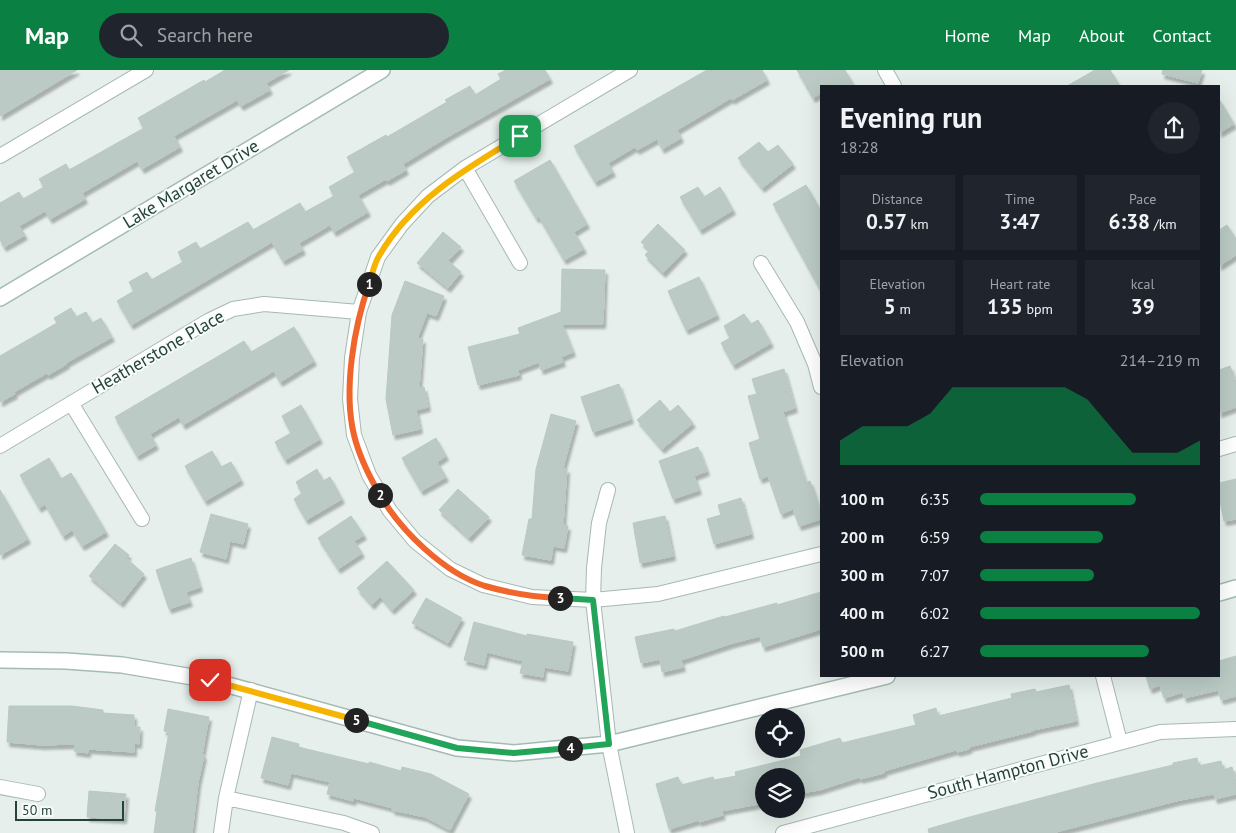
<!DOCTYPE html>
<html lang="en">
<head>
<meta charset="utf-8">
<style>
	:root { --surface:#171b24; --page:#20242c; --text:#f1f3f6; --muted:#9ea1a6; --accent:#0b8043 }
	body { margin:0; font-family:"PT Sans",sans-serif; background:var(--page); color:var(--text); height:100vh; display:flex; flex-direction:column; font-size:19px; white-space:nowrap }
	* { box-sizing:border-box; margin:0 }
	p { font-size:16px; color:var(--muted) }
	.icon { flex:none; width:28px; height:28px; fill:none; stroke:currentColor; stroke-width:2; stroke-linecap:round; stroke-linejoin:round }
	.map { position:relative; flex:1; overflow:hidden }
	.details { position:absolute; left:820px; top:15px; width:400px; height:592px; display:flex; flex-direction:column; background:var(--surface); border-radius:0px; box-shadow:0 5px 20px #0002 }
	.details>* { flex:none }
	.fabs { position:absolute; left:755px; top:638px; display:grid; gap:10px }
	.fabs a { display:grid; place-items:center; width:50px; height:50px; border-radius:50%; background:var(--surface); box-shadow:0 5px 20px #0002; font-size:25px }
	.scale { position:absolute; left:15px; bottom:12px; width:109px; box-sizing:border-box; padding-left:5px; border:2px solid #24423a; border-top:0; font-size:14px; line-height:18px; white-space:nowrap; color:#24423a; -webkit-text-stroke:4px #f7fbf9; paint-order:stroke }
	.pin { position:absolute; display:grid; place-items:center; width:42px; height:42px; color:#fff; margin:-21px; border-radius:10px; box-shadow:0 2px 8px #0006 }
	.km { position:absolute; width:25px; height:25px; margin:-12px; border-radius:50%; background:#222; color:#fff; font-size:14px; line-height:25px; text-align:center }
	.round { display:grid; place-items:center; flex:none; width:52px; height:52px; border-radius:26px; background:var(--page) }
	.summary { display:flex; align-items:center; justify-content:space-between; height:85px; padding:0 20px }
	h1 { font-size:28px; font-weight:700; line-height:38px }
	.stats { display:grid; grid-template-columns:repeat(3,1fr); gap:8px; height:85px; padding:5px 20px }
	.stats div { display:grid; align-content:center; border-radius:0px; background:var(--page); text-align:center }
	.stats b { font-size:21px; font-weight:700 }
	.stats small { font-size:14px; font-weight:400 }
	.stats p { font-size:14px }
	.chart { height:140px; padding:10px 20px }
	.chart p { display:flex; justify-content:space-between }
	.chart svg { width:100%; height:90px; margin-top:5px; fill:var(--accent); opacity:.7 }
	ul { padding:0 20px; list-style:none; font-size:16px }
	li { display:grid; grid-template-columns:80px 60px 1fr; align-items:center; height:38px }
	li i { height:12px; border-radius:6px; background:var(--accent) }
	header { display:flex; align-items:center; gap:30px; box-sizing:border-box; height:70px; padding:0 25px; background:var(--accent); color:#fff }
	header strong { font-size:24px }
	nav { display:flex; gap:28px; margin-inline-start:auto; font-size:18px }
	.search { width:350px; height:45px; background:var(--page); display:flex; align-items:center; gap:12px; box-sizing:border-box; padding:0 18px; border-radius:28px; color:var(--muted); font-size:19px }
	.map>svg:first-child { display:block }
</style>
</head>
<body>
<header>
<strong>Map</strong>
<div class="search"><svg class="icon" aria-label="search" viewBox="0 0 24 24"><circle cx="10" cy="10" r="6"/><path d="M15 15l6 6"/></svg>Search here</div>
<nav><a>Home</a><a>Map</a><a>About</a><a>Contact</a></nav>
</header>
<div class="map">
<svg width="1236" height="763" viewBox="0 0 1236 763">
	<defs>
		<filter id="shadow"><feDropShadow dx="2.5" dy="4.5" stdDeviation="1" flood-color="#0004"/></filter>
	</defs>
	<rect width="100%" height="100%" fill="#e6efeb"/>
	<path fill="#bbcac4" stroke="#b8c9c2" filter="url(#shadow)" d="M0,0H77L0,46Z
		M225,0H289L266,13L270,20L241,36L237,30L174,66L180,77L142,99L137,91L82,123L85,129L50,149L45,141L19,156L25,165L4,177L0,170V133L19,122L23,129L44,117L39,109L66,94L69,100L144,58L138,48L204,10L205,12Z
		M506,0H545L550,9L449,66L403,94L406,100L387,111L386,109L358,125L368,142L334,162L330,155L299,173L303,180L283,191L272,172L131,255L117,231L134,221L129,212L147,202L151,210L183,192L178,182L196,172L200,179L248,152L253,160L300,133L305,142L334,126L329,117L355,102L347,87L386,65L387,67L447,32L445,30L470,16L475,25L501,9L498,4Z
		M707,0H762L767,10L732,30L731,28L677,60L681,68L662,79L657,69L637,80L635,77L608,93L613,102L595,112L574,76Z
		M797,0H845L854,16H821V23L813,28Z
		M1095,0H1110L1120,16H1067Z
		M1163,0H1202L1198,13L1162,4Z
		M1219,29L1234,54L1219,63Z
		M759,72L768,82L778,75L793,94L762,118L738,88Z
		M550,90L587,154L574,162L584,179L564,190L539,147L536,148L514,111Z
		M806,115L821,141V221L773,134Z
		M698,117L704,127L720,117L733,140L700,160L680,127Z
		M658,154L685,180L663,203L645,185L650,180L641,172Z
		M1227,155L1236,169V185L1219,196V160Z
		M443,162L461,177L448,191L461,202L448,218L417,193Z
		M562,199L605,200L603,254H562L573,282L561,287L563,292L541,300L539,292L518,300L519,305L478,315L468,277L520,264L518,258L561,242Z
		M699,207L717,245L686,260L668,221Z
		M405,211L444,226L436,246L427,243L417,269H423L419,318L424,317L428,337L416,340L420,359L393,365L386,329L392,245Z
		M71,238L76,247L86,242L92,253L101,248L112,267L66,293L67,294L48,305L47,303L14,322L15,324L0,332V286L57,253L54,248Z
		M744,244L751,254L758,250L771,273L733,295L721,273L730,268L724,256Z
		M294,257L314,291L280,312L274,301L183,355L179,347L150,364L156,375L137,386L115,347L244,271L251,282Z
		M1230,296L1236,312V337L1219,343V300Z
		M784,299L795,338L783,342L806,413L810,411L821,444V449L799,456L793,439L781,444L768,406L760,409L749,373L760,369L748,326L757,324L752,309Z
		M619,314L631,349L593,362L581,327Z
		M660,330L670,342L678,335L693,353L662,379L637,350Z
		M301,335L320,369L285,390L275,372L291,363L282,346Z
		M551,344L576,351L563,398L567,399L563,455L568,456L564,478L553,476L551,490L522,485L529,449H532L536,399Z
		M436,368L446,386L437,392L446,407L421,421L402,388Z
		M698,377L707,401L694,406L699,420L673,429L659,391Z
		M212,381L221,397L231,392L241,410L205,431L185,396Z
		M49,388L61,409L71,403L106,462L82,476L72,460L63,466L45,434L39,438L20,405Z
		M317,399L323,411L330,407L342,429L306,450L294,429L302,423L296,412Z
		M1236,409V449L1224,451L1220,431H1219V413Z
		M458,419L489,447L469,468L439,440Z
		M0,420L28,469L0,485Z
		M741,428L751,464L714,474L707,449L721,445L718,435Z
		M211,444L248,454L243,474L230,471L226,489L200,482Z
		M351,446L364,465L354,471L362,483L338,499L318,468Z
		M665,446L673,486L640,493L633,453Z
		M115,474L129,485L126,488L144,504L121,533L89,506Z
		M191,488L200,517L186,522L190,532L169,539L156,500Z
		M387,491L414,520L392,540L380,526L372,535L357,518Z
		M821,522V559L763,577L760,566L733,573L681,590L683,597L662,602L660,589L641,593L635,567L674,559L675,561L724,546L725,547L777,533V535Z
		M426,528L462,548L448,573L412,553Z
		M474,552L527,566V564L573,572L568,601L544,597L543,607L520,603L523,591L487,582L484,595L464,590Z
		M1236,586V626L1221,630L1218,620L1184,628L1183,622L1164,628L1160,615L1150,619L1146,606H1219V591Z
		M1069,615L1076,651L1033,660V661L969,677V679L957,682L956,680L884,701V703L860,709V707L819,720L796,724V706H764V733L721,741L723,745L699,752V750L669,759L656,714L678,707L681,715L713,707L714,710L736,706L735,702L801,686L800,680L840,668L842,673L916,655L913,645L936,638L938,646L1012,628L1011,624L1035,619L1036,622Z
		M9,636H72L103,640V643L134,645V657H140L139,674L134,673V682L88,679V683L74,681L75,674L42,675L7,672Z
		M168,639L209,647L202,685H204L198,713L192,763H154L157,741H155L169,662L164,661Z
		M272,667L299,674L298,677L369,694V692L401,701L402,697L431,704L469,724L450,760L425,747L392,740L393,738L354,728L353,731L327,724L330,712L291,703L288,715L261,708Z
		M1197,688L1198,696L1221,691L1223,700L1232,697L1236,712V724L1215,729L1214,724L1180,730L1052,763H929L928,759L966,748L1097,713L1173,695V693Z
		M89,721L126,724L124,749L87,747Z"/>
	<g fill="none" stroke-linecap="round" stroke-linejoin="round">
		<defs>
			<path id="street" d="M630,0L465,98L428,126L402,154L378,187L359,242L352,288L350,329L354,365L369,405L390,441L415,471L450,499L483,515L532,527L593,530L658,524L821,484
				M885,0L894,16
				M0,86L146,0
				M465,98L520,193
				M761,193L797,252L815,294L821,317
				M71,333L142,449
				M0,376L208,251L233,239L264,234L359,242
				M1219,379L1236,374
				M608,420L599,453L594,498L593,530L609,674L627,763
				M1103,606L1120,672
				M0,717L38,724
				M226,728L344,753L372,763
				M221,763L226,728L251,620
				M783,763L1160,662L1236,659"/>
			<path id="secondary" d="M0,228L382,0
				M1219,523L1236,518
				M0,590L66,591L122,595L210,610L457,678L514,683L609,674L887,606"/>
		</defs>
		<use href="#street" stroke="#a8b8b2" stroke-width="16"/>
		<use href="#secondary" stroke="#a4bbb3" stroke-width="18"/>
		<use href="#street" stroke="#fff" stroke-width="14"/>
		<use href="#secondary" stroke="#fff" stroke-width="15"/>
	</g>
	<g fill="none" stroke-linecap="round" stroke-linejoin="round">
		<defs>
			<path id="split-1" d="M369,214C372,205 374,194 379,186C411,130 467,98 520,66"/>
			<path id="split-2" d="M369,214C354,257 343,320 354,365C359,386 369,406 380,425"/>
			<path id="split-3" d="M380,425C401,461 444,503 485,516C509,523 534,527 560,528"/>
			<path id="split-4" d="M560,528L593,530L609,674L570,678"/>
			<path id="split-5" d="M356,650L457,678L514,683L570,678"/>
			<path id="split-6" d="M210,610L356,650"/>
		</defs>
		<use href="#split-1" stroke="#fff" stroke-width="10"/>
		<use href="#split-2" stroke="#fff" stroke-width="10"/>
		<use href="#split-3" stroke="#fff" stroke-width="10"/>
		<use href="#split-4" stroke="#fff" stroke-width="10"/>
		<use href="#split-5" stroke="#fff" stroke-width="10"/>
		<use href="#split-6" stroke="#fff" stroke-width="10"/>
		<use href="#split-1" stroke="#f5b400" stroke-width="6"/>
		<use href="#split-2" stroke="#f0652b" stroke-width="6"/>
		<use href="#split-3" stroke="#f0652b" stroke-width="6"/>
		<use href="#split-4" stroke="#22a559" stroke-width="6"/>
		<use href="#split-5" stroke="#22a559" stroke-width="6"/>
		<use href="#split-6" stroke="#f5b400" stroke-width="6"/>
	</g>
	<g text-anchor="middle" stroke-width="4" stroke-linejoin="round" paint-order="stroke">
		<g font-size="18" fill="#24423a" stroke="#f7fbf9">
			<text transform="translate(191 114) rotate(-31)" y="6">Lake Margaret Drive</text>
			<text transform="translate(158 282) rotate(-30)" y="6">Heatherstone Place</text>
			<text transform="translate(1008 702) rotate(-15)" y="6">South Hampton Drive</text>
		</g>
	</g>
</svg>
<div class="fabs">
<a><svg class="icon" aria-label="locate" viewBox="0 0 24 24"><circle cx="12" cy="12" r="6"/><path d="M12 2v4M12 18v4M2 12h4M18 12h4"/></svg></a>
<a><svg class="icon" aria-label="layers" viewBox="0 0 24 24"><path d="M12 4l9 5-9 5-9-5zM3 14l9 5 9-5"/></svg></a>
</div>
<div class="scale">50 m</div>
<div class="pin" style="left:520px;top:66px;background:#1e9e55"><svg class="icon" aria-label="arrive" viewBox="0 0 24 24"><path d="M6 21V4h12l-3 4 3 4H6"/></svg></div>
<div class="pin" style="left:210px;top:610px;background:#d93025"><svg class="icon" aria-label="check" viewBox="0 0 24 24"><path d="M5 12l5 5 9-10"/></svg></div>
<b class="km" style="left:369px;top:214px">1</b>
<b class="km" style="left:380px;top:425px">2</b>
<b class="km" style="left:560px;top:528px">3</b>
<b class="km" style="left:570px;top:678px">4</b>
<b class="km" style="left:356px;top:650px">5</b>
<section class="details">
<div class="summary"><div><h1>Evening run</h1><p>18:28</p></div><a class="round"><svg class="icon" aria-label="share" viewBox="0 0 24 24"><path d="M12 15V3M7 8l5-5 5 5M5 13v7h14v-7"/></svg></a></div>
<div class="stats">
<div><p>Distance</p><b>0.57<small> km</small></b></div>
<div><p>Time</p><b>3:47</b></div>
<div><p>Pace</p><b>6:38<small> /km</small></b></div>
</div>
<div class="stats">
<div><p>Elevation</p><b>5<small> m</small></b></div>
<div><p>Heart rate</p><b>135<small> bpm</small></b></div>
<div><p>kcal</p><b>39</b></div>
</div>
<div class="chart"><p><span>Elevation</span>214–219 m</p>
<svg viewBox="0 0 160 44" preserveAspectRatio="none"><path d="M0 44V32L10 25L20 25L30 25L40 19L50 6L60 6L70 6L80 6L90 6L100 6L110 12L120 25L130 38L140 38L150 38L160 32V44z"/></svg>
</div>
<ul>
<li><b>100 m</b>6:35<i style="width:71%"></i></li>
<li><b>200 m</b>6:59<i style="width:56%"></i></li>
<li><b>300 m</b>7:07<i style="width:52%"></i></li>
<li><b>400 m</b>6:02<i style="width:100%"></i></li>
<li><b>500 m</b>6:27<i style="width:77%"></i></li>
</ul>
</section>
</div>
</body>
</html>
